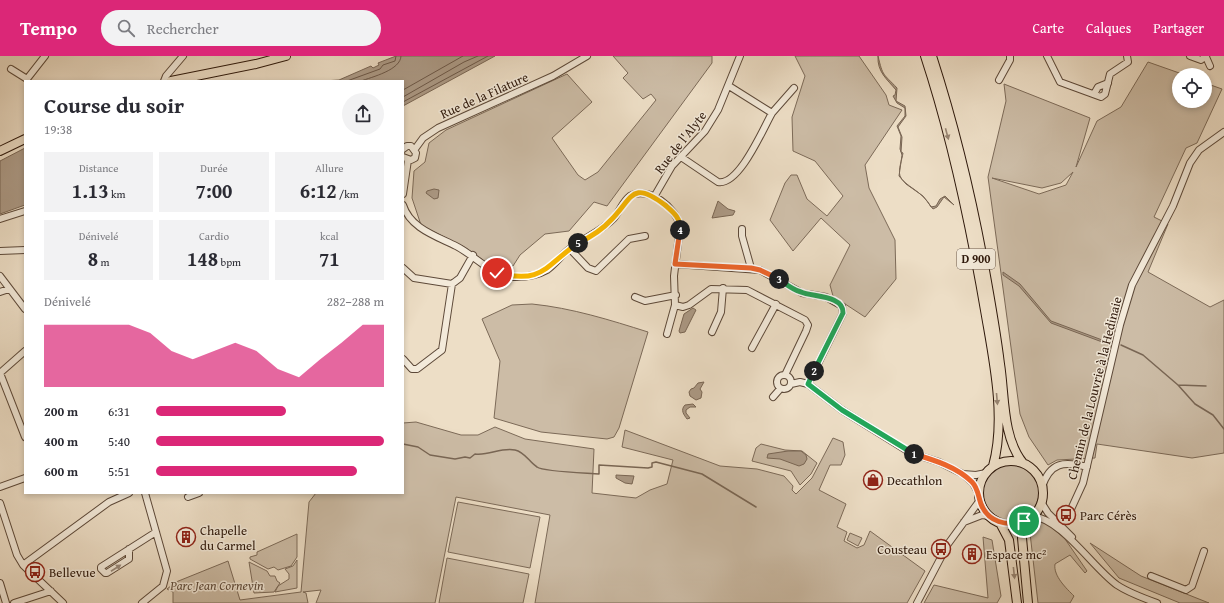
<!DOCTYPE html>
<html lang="fr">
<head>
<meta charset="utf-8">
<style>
	:root { --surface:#fff; --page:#f2f2f3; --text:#2b2b33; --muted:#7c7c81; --accent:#db2777 }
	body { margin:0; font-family:"Gentium Book Plus",serif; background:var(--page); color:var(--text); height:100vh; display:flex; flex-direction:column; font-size:15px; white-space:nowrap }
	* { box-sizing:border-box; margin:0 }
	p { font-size:13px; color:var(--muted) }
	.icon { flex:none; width:22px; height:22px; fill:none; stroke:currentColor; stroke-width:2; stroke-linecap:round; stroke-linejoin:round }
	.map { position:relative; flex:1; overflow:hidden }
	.sheet { position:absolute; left:24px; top:24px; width:380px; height:414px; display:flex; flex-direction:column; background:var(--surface); border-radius:0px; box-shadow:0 2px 6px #0003 }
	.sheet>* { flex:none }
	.controls { position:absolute; left:1172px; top:12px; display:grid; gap:8px }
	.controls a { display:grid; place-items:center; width:40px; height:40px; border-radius:50%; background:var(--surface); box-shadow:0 2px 6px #0003; font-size:20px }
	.pin { position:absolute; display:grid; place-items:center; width:34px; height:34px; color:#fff; margin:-17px; border:2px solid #fff; border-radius:50%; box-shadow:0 1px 4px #0007 }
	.km { position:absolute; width:20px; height:20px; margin:-10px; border-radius:50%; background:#222; color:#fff; font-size:11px; line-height:20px; text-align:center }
	.round { display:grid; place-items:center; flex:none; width:42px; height:42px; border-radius:21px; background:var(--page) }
	.summary { display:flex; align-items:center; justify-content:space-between; height:68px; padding:0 20px }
	h1 { font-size:22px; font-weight:700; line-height:30px }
	.stats { display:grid; grid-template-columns:repeat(3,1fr); gap:6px; height:68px; padding:4px 20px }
	.stats div { display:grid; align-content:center; border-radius:0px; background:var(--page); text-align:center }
	.stats b { font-size:20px; font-weight:700 }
	.stats small { font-size:11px; font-weight:400 }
	.stats p { font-size:11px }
	.chart { height:112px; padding:8px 20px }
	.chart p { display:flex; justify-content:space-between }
	.chart svg { width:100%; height:72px; margin-top:4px; fill:var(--accent); opacity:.7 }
	ul { padding:0 20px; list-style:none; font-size:13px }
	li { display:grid; grid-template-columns:64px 48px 1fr; align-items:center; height:30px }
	li i { height:10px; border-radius:5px; background:var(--accent) }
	header { display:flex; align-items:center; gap:24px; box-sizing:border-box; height:56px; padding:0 20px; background:var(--accent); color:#fff }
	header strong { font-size:19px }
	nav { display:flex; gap:22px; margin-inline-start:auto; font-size:14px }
	.search { width:280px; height:36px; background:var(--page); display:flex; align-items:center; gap:10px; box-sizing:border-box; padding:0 14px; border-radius:22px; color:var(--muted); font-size:15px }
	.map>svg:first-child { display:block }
</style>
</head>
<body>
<header>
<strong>Tempo</strong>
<div class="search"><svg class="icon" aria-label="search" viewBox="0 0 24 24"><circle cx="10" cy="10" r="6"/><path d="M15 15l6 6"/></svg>Rechercher</div>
<nav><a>Carte</a><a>Calques</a><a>Partager</a></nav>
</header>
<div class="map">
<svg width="1224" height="547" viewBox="0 0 1224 547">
	<rect width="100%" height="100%" fill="#eddec6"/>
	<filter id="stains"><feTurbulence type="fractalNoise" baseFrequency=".005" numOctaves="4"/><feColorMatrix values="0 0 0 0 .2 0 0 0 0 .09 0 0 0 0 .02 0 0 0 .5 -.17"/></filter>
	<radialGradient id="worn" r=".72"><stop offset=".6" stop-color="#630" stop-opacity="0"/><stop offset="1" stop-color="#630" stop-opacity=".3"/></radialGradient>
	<path fill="#ccbca6" stroke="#7c6a58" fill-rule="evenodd" d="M613,0H712V7L607,150L594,146L569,175L545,178L520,199L513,210L487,207L466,192L421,169L412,142L414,115L425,106L429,87L446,74L567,18L592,46L552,82L578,119L585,124L598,116L656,44L651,38L643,43L623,22L628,17Z
		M795,0H859L886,39L889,49L902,54L865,109L869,132L895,184L896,223L865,261L833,240L830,229L850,189L821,162L793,195L770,164L785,127L791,119H797L807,143L827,160L843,140L815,105L793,95L792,61L805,20Z
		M1148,6L1185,19H1179V45H1205V27L1222,33L1197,87L1186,92L1154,161L1168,168L1148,216L1210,251L1224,244V397L1192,402L1097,388L1095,402L1057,404L1048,409L1029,381L1020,358L988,121L1006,45L1004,28L1090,62L1076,111L1097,65L1121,51ZM1073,116L1066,129L1039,138L992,122L1042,132L1061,127Z
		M532,248C572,252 610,264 648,276L619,372L614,381L607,383L541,376L494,362L500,305L482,263L512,249Z
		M416,366L461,379H478L495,371L525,383L594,393L592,437L636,442L650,434L667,428L673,404L622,391L625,374L720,410L757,413L784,420L793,430L792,434L796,438L812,422L833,382L843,386L845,399L841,409H830L819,434L846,448L837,471L847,476L844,485L857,492L864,489L870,475L925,515L907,547H535L550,459L456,441L435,547H316L321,534L303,536L306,537L308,547H173V536L167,533L176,526L228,505L240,544L301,536L309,446L316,437H403V367Z
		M761,388L785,394L802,395L817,407L811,418L800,429L791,415L752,405L756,392Z
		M983 436a28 28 0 1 1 56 0a28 28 0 1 1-56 0Z
		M458,446L540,461L530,512L448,496Z
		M1043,464L1065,483L1087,515L1085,517L1070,499L1055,508C1053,520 1067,533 1074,540L1070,547H1038L1030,477Z
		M850,477L862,482L858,490L847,484Z
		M297,478V501L291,510L278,514L274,511L268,513L250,503V501L257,499V496Z
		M983,481L992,484L1001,540L997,547H924L934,529L988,542Z
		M1090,487L1141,520L1209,547H1180L1119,522Z
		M447,502L529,518L523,547H439Z
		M297,504V532L275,536L278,530L289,523V518L285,513L293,510Z
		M249,506L267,515L270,520H275L277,525L280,527L274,536L254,537Z"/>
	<path fill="#ac9a86" stroke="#796654" d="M396,0H495L403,50V25H323L339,24L371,10L373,12L379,9L378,7Z
		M878,0C883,21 883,17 897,32L896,45L905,50L906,60L898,71L902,81L901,96L903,97C902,104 898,113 900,120C904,130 923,135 931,151L936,150L940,143L945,140L954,149L944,141L937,151L933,153L923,140L906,128L899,120L902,99L900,93L901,80L897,70L905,60V52L897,47L893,40L895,39L896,34C887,23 877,16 878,0Z
		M25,92V149L0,158V105Z
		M434,133L439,134L438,142L434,143L426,137L427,135Z
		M718,145L728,153L735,155L733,159L712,162Z
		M1003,216L1020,228L1051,265L1113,288V290L1051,267L1019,230L1003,219Z
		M693,252L696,254L685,276L680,277L679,275L684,258Z
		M704,326L700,333L702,336L701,342L696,344L690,340L689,336L691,333L694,332L698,327Z
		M693,348L696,351H690L686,354V357L690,362L687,363C684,359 680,354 685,349Z
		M788,395H801L806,399L807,403L804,408L799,410L780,403L767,402L768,398Z
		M616,419L634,420L632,428L625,427L616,422Z"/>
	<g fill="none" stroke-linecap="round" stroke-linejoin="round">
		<path stroke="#6c5848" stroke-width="1" d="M347,25L380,13L383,9L395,5L396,0
			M361,25C372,21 401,14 401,0
			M403,34L463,0
			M403,41L464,6L478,0
			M403,46L488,0"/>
		<path stroke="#796654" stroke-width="1.5" d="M1121,289L1143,299L1178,329L1206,330
			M1178,329L1195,348L1213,359L1224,373
			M403,388L418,391L430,399L455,403L465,401L470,402L475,398C489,400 501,391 515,394C525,396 529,406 537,411C544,416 588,417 599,418V409L648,412L652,411V407L656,406L702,418L756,451"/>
		<defs>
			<path id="minor" d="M1047,0L1060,26L1101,41L1105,38L1110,18L1128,6L1127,0
				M1190,0L1201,4L1206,0
				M1206,1L1210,10
				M11,13L27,23L45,0
				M999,24L1010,4V0
				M164,25L166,20L183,0
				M1094,38L1098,31L1108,27
				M772,57L794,32
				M403,93L407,90H411L416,97L415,102L411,104L403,101
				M415,93L423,82L438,72L553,20L587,0
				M681,101L718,126C739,130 763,73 772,57L729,30
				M403,138L408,104
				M654,141L672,110L705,75L718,54L740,0
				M403,149C410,172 436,180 456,190C476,200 494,223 517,221C527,221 538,219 547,214C554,209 560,201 567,195C582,182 600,177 614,162C619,156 623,145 630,140C648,129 678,153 680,171L674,220L675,249L667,278
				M0,163L25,155
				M742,173V180L751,212
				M570,193L588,212L596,215L629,183L645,180
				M0,195L25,194
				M675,208L760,214L802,237L826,241L842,250L843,257L808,328
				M403,212L414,222L452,228
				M0,220L25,253
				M0,236L9,233
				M635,241L645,245L676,239
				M675,249L683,251L689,249L711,233L747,234L805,264L808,269L806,275L785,319
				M712,276L721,256L723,232
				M752,292L776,248
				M403,303L412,313H417L442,294L452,228L460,222L473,199
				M0,317L25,381
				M0,317L25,295
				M777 326a7 7 0 1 1 14 0a7 7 0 1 1-14 0Z
				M791,328L800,326L808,328L842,354L911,397L939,406L963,418L973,427L979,438
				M773,341L780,333
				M963,418L976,419L986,417
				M0,431L25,422
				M1042,431C1050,406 1064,405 1087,411
				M188,441L199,437
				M1041,446L1048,457L1072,481
				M0,447L17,499L23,509L63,547
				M1032,460C1062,463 1093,512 1117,529C1129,537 1143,542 1157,547
				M964,466L982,459L989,460
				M1058,466L1067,462L1083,427L1120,269L1132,229L1173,150L1190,107L1199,94L1224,76
				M129,493V503L107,517H105L101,513V511L156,476
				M23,509L109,446L129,437
				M1151,520L1186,534L1192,530L1204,495
				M0,527L6,547
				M14,547L51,535
				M142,547L163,530L167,515L145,437
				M917,547L948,488L980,444"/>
			<path id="major" d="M925,0C953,85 971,172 986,260C994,306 1006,364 993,410
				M932,0C954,68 971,138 984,209C990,242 996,275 1000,308C1005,339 1002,381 1023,407
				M171,25L256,8L286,0
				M0,95L25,83
				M979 437a32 32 0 1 1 64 0a32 32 0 1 1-64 0Z
				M1024,465L1022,482L1028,547
				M1000,467L1009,484L1017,547"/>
		</defs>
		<use href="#minor" stroke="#5d4939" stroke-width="8"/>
		<use href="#major" stroke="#2d170a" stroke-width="10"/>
		<use href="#minor" stroke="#f3eada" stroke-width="6"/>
		<use href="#major" stroke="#eddec6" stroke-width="8"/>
	</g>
	<defs><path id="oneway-solid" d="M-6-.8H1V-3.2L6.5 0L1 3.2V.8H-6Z"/></defs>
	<g fill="#978471">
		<use href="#oneway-solid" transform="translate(947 78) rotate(75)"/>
		<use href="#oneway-solid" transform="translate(997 343) rotate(85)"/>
		<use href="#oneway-solid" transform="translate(1014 517) rotate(84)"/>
	</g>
	<use fill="#9a8b7c" href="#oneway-solid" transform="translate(116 512) rotate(-33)"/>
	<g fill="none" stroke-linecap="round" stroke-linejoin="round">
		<defs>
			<path id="split-1" d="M914,398C934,404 957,411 972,426C978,432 978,440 981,448C988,466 1007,471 1024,465"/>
			<path id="split-2" d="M814,315L808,328L842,354L914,398"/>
			<path id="split-3" d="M779,223C786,228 793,234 801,236C812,241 844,239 843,257L814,315"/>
			<path id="split-4" d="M680,174L675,208L751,212L760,214L779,223"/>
			<path id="split-5" d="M578,187C591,181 602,174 612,163C633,141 632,124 665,149C673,156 681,162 680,174"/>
			<path id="split-6" d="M497,217C543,228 544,211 578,187"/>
		</defs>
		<use href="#split-1" stroke="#fff" stroke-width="8"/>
		<use href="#split-2" stroke="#fff" stroke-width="8"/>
		<use href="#split-3" stroke="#fff" stroke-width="8"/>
		<use href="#split-4" stroke="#fff" stroke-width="8"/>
		<use href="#split-5" stroke="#fff" stroke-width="8"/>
		<use href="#split-6" stroke="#fff" stroke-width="8"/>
		<use href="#split-1" stroke="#f0652b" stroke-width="5"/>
		<use href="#split-2" stroke="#22a559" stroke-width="5"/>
		<use href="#split-3" stroke="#22a559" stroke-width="5"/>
		<use href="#split-4" stroke="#f0652b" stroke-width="5"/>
		<use href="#split-5" stroke="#f5b400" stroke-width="5"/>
		<use href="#split-6" stroke="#f5b400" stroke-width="5"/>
	</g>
	<defs>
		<symbol id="shop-ring" viewBox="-11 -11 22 22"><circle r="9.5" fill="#f3eada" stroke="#8f2418" stroke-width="1.5"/><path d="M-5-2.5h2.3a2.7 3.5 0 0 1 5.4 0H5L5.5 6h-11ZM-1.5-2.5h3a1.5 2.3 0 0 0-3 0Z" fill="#8f2418"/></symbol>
		<symbol id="bus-ring" viewBox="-11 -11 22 22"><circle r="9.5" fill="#f3eada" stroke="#8f2418" stroke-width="1.5"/><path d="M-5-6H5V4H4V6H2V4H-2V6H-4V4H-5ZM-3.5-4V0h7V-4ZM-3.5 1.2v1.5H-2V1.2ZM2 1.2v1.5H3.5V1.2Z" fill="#8f2418"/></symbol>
		<symbol id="building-ring" viewBox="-11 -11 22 22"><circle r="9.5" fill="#f3eada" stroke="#8f2418" stroke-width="1.5"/><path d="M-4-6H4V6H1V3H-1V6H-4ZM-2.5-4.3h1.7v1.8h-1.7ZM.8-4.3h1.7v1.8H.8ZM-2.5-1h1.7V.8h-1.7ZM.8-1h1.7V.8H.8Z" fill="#8f2418"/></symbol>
	</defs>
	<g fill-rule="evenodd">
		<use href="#shop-ring" x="862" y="413" width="22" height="22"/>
		<use href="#bus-ring" x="1055" y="448" width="22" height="22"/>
		<use href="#building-ring" x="175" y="470" width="22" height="22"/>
		<use href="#bus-ring" x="930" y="482" width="22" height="22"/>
		<use href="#building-ring" x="961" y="487" width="22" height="22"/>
		<use href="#bus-ring" x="24" y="505" width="22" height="22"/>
	</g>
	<g text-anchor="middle" stroke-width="3" stroke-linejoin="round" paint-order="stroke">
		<rect fill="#f3eada" stroke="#685648" stroke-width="1" x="957" y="193" width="38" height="20" rx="3"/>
		<g font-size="12" font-weight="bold" fill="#2d170a">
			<text x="976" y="207">D 900</text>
		</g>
		<g font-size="13" fill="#2d170a" stroke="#f3eada">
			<text transform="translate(484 39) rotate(-24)" y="5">Rue de la Filature</text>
			<text transform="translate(680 86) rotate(-52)" y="5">Rue de l'Alyte</text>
			<text transform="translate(1094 332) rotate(-76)" y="5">Chemin de la Louvrie à la Hedinaie</text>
		</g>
		<g font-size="13" fill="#2d170a" stroke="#f3eada" text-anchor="start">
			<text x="887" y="429">Decathlon</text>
			<text x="1080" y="464">Parc Cérès</text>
			<text x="200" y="479">Chapelle<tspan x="200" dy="15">du Carmel</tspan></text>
			<text x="927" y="498" text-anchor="end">Cousteau</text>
			<text x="986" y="503">Espace mc²</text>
			<text x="49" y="521">Bellevue</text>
		</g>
		<g font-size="13" font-style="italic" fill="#5d4939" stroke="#f3eada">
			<text x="217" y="534">Parc Jean Cornevin</text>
		</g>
	</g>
	<rect width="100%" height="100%" filter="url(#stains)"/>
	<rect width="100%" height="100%" fill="url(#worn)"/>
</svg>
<div class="controls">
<a><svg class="icon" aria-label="locate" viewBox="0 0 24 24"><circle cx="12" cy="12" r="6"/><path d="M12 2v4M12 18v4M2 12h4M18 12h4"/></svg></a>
</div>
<div class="pin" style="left:1024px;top:465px;background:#1e9e55"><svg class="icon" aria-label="arrive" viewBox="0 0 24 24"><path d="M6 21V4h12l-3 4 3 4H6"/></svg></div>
<div class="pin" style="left:497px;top:217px;background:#d93025"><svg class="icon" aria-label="check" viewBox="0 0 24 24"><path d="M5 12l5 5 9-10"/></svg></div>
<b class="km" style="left:914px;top:398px">1</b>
<b class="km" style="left:814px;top:315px">2</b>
<b class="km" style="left:779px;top:223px">3</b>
<b class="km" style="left:680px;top:174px">4</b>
<b class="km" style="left:578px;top:187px">5</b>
<section class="sheet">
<div class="summary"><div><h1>Course du soir</h1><p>19:38</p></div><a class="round"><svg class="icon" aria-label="share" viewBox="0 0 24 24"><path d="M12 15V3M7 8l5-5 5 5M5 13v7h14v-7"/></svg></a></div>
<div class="stats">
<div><p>Distance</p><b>1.13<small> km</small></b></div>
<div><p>Durée</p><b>7:00</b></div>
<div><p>Allure</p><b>6:12<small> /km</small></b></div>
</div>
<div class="stats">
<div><p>Dénivelé</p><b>8<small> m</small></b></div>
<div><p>Cardio</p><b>148<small> bpm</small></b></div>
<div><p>kcal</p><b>71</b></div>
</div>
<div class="chart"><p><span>Dénivelé</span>282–288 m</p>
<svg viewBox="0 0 160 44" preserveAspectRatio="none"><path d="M0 44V6L10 6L20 6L30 6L40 6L50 11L60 22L70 27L80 22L90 17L100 22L110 33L120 38L130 27L140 17L150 6L160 6V44z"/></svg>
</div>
<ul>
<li><b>200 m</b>6:31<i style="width:57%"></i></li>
<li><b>400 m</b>5:40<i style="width:100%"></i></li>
<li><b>600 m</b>5:51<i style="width:88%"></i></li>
</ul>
</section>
</div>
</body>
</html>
